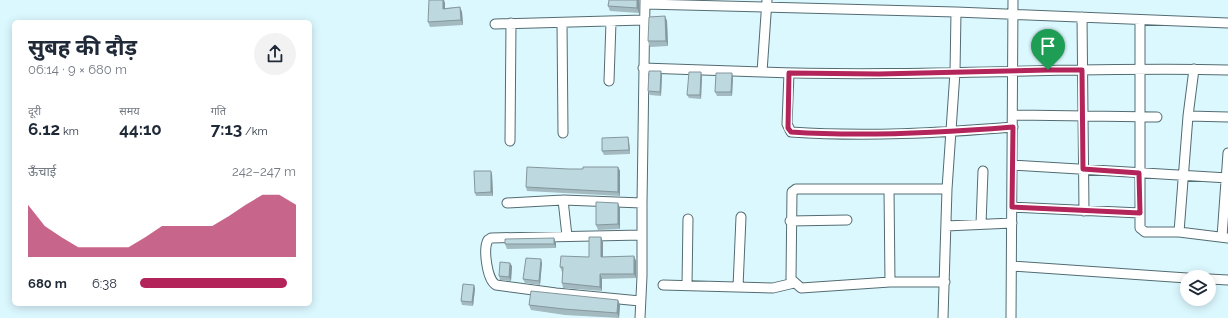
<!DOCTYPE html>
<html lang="hi">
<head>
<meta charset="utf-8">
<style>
	:root { --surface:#fff; --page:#f2f2f3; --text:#1f2937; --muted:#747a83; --accent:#b2245a }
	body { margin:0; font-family:Raleway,"Noto Sans Devanagari",sans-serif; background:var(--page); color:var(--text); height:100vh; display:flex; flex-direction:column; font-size:15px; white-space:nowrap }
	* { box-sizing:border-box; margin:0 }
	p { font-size:13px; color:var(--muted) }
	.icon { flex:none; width:22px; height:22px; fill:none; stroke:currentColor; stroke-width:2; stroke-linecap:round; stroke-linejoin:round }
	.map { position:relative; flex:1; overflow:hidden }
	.sheet { position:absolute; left:12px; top:20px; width:300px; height:286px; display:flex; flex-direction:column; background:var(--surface); border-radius:6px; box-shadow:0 2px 10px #0003 }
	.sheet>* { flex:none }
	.controls { position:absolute; left:1180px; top:270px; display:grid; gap:8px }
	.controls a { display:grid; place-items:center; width:36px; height:36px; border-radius:50%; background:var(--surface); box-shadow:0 2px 10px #0003; font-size:20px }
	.pin { position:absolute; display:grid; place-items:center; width:34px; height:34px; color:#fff; margin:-41px -17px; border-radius:50% 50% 50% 0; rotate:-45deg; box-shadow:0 0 4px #0007 }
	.pin .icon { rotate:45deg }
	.round { display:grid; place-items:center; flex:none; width:42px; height:42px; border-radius:21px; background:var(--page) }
	.head { display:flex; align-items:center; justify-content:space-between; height:68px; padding:0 16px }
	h1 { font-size:22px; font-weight:700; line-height:30px }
	.figures { display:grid; grid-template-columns:repeat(3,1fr); gap:6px; height:68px; padding:4px 16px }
	.figures div { display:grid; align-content:center }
	.figures b { font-size:17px; font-weight:700 }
	.figures small { font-size:11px; font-weight:400 }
	.figures p { font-size:11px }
	.chart { height:112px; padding:8px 16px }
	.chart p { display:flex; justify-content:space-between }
	.chart svg { width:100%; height:72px; margin-top:4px; fill:var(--accent); opacity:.7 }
	ul { padding:0 16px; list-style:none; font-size:13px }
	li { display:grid; grid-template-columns:64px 48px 1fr; align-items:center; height:30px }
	li i { height:10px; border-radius:5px; background:var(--accent) }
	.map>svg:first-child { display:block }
</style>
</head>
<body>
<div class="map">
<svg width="1228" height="318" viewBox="0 0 1228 318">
	<rect width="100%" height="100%" fill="#dcf8ff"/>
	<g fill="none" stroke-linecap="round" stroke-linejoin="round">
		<defs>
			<path id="street" d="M767,0L762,72C917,78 1073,66 1228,70
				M645,4L956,12L1228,23
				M1082,17L1084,211
				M1140,20V228L1145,232H1179L1228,238
				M562,23L563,133
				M495,24L644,20
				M643,68L762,72
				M789,73L787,124L791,132C865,137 939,133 1013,127
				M609,81L611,22
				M1013,115L1157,117
				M1188,116L1228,117
				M510,141L511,23
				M1013,165L1228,178
				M889,189L890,282H945
				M563,200L567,236
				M507,203L563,200L642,203L645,0
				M1012,207L1140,213
				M790,221L847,220
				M981,224L983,171
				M946,226L1012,223
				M1179,232L1188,116L1194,69
				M1222,237L1228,153
				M1012,266L1187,278
				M1209,279L1228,280
				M890,282L801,288L791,279L792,192L796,189H947
				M663,285L773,288L794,283
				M687,285L688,219
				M738,287L741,217
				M640,301L556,293L496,285C487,280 483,249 488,240L491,238L642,235
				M640,318L642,276V203
				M943,318L947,189L955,72L956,12
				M1011,318L1013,0"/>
		</defs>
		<use href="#street" stroke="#536c72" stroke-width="11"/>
		<use href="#street" stroke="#fff" stroke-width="9"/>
	</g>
	<path fill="#a3bac0" d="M609,0H639V13L610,11L608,6Z
		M445,3V8L460,7L462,12L463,25L430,27L428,22Z
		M665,16L667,21L668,46L650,47L648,41Z
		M662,75L661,96L650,95L648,91Z
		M702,76L701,99L689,98L687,95Z
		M733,77L732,96H717L715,92Z
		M628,137L629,141L630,154L604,155L602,151Z
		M618,167L620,171V196L527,191L526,187L569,169H583Z
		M492,174L493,196H476L475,193Z
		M620,208V229L598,230L596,225Z
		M601,237L603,242V257L634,256L636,261V278L602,279V291L563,288L562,283L563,272H562L560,267L589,257Z
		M554,238L556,243V248L507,249L505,244Z
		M542,263L540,285L525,283L523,279Z
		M512,266L511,281L500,280L499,276Z
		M474,285L475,289L473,306L462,305L461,301Z
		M529,305H620L619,318L565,315L531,310Z"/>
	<path fill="#84979c" d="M443,0H444L445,3V13L443,9Z
		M637,0H639V13L637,8Z
		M460,7L462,12L463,25L461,20Z
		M665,16L667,21L668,46L666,41Z
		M661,71L662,75L661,96L660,92Z
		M701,72L702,76L701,99L700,95Z
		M732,73L733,77L732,96L731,92Z
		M628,137L629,141L630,154L629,150Z
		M618,167L620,171V196L618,192Z
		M491,171L492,174L493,196L491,192Z
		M618,203L620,208V229L618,224Z
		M601,237L603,242V261L601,257Z
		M554,238L556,243V248L554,244Z
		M634,256L636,261V278L634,274Z
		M541,259L542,263L540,285L539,281Z
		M510,263L512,266L511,281L509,277Z
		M600,274L602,279V291L600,287Z
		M474,285L475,289L473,306L472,302Z
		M618,300L620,305L619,318L617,313Z"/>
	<path fill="#bdd8df" stroke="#84979c" d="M429,0H443V9L460,7L461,20L428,22Z
		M609,0H637V8L608,6Z
		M665,16L666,41H648L649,17Z
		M649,71H661L660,92L648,91Z
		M689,72H701L700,95H687Z
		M716,73H732L731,92H715Z
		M628,137L629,150L602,151V138Z
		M527,167L569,169H583V167H618V192L526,187Z
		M474,171H491V192L475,193Z
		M596,202L618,203V224L596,225Z
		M589,237H601V257L634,256V274H600V287L562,283L563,267H560L561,256L589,257Z
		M554,238V244H505V239Z
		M526,258L541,259L539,281L523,279Z
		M500,262L510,263L509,277L499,276Z
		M463,284L474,285L472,302L461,301Z
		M531,291L618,300L617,313L564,309L529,305Z"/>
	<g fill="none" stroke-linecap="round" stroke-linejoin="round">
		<defs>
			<path id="route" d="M1048,70H1082L1083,169L1139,173L1140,213L1012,207L1013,127C940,133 865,137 791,132L788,128L789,73L879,74Z"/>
		</defs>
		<use href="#route" stroke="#fff" stroke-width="8"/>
		<use href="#route" stroke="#b2245a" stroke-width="5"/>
	</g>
</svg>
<div class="controls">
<a><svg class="icon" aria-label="layers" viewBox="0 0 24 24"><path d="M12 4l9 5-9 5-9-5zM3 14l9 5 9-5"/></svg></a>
</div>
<div class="pin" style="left:1048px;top:70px;background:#1e9e55"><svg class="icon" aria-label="arrive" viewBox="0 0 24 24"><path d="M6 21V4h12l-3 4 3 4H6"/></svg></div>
<section class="sheet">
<div class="head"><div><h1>सुबह की दौड़</h1><p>06:14 · 9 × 680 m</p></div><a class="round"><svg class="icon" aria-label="share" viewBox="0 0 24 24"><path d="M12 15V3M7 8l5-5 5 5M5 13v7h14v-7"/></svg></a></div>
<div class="figures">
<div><p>दूरी</p><b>6.12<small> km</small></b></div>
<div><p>समय</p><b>44:10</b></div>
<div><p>गति</p><b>7:13<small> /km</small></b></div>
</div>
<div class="chart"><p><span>ऊँचाई</span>242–247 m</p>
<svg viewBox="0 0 160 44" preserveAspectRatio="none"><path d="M0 44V12L10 25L20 32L30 38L40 38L50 38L60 38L70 32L80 25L90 25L100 25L110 25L120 19L130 12L140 6L150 6L160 12V44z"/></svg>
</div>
<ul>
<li><b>680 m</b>6:38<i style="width:94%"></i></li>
</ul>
</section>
</div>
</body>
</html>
